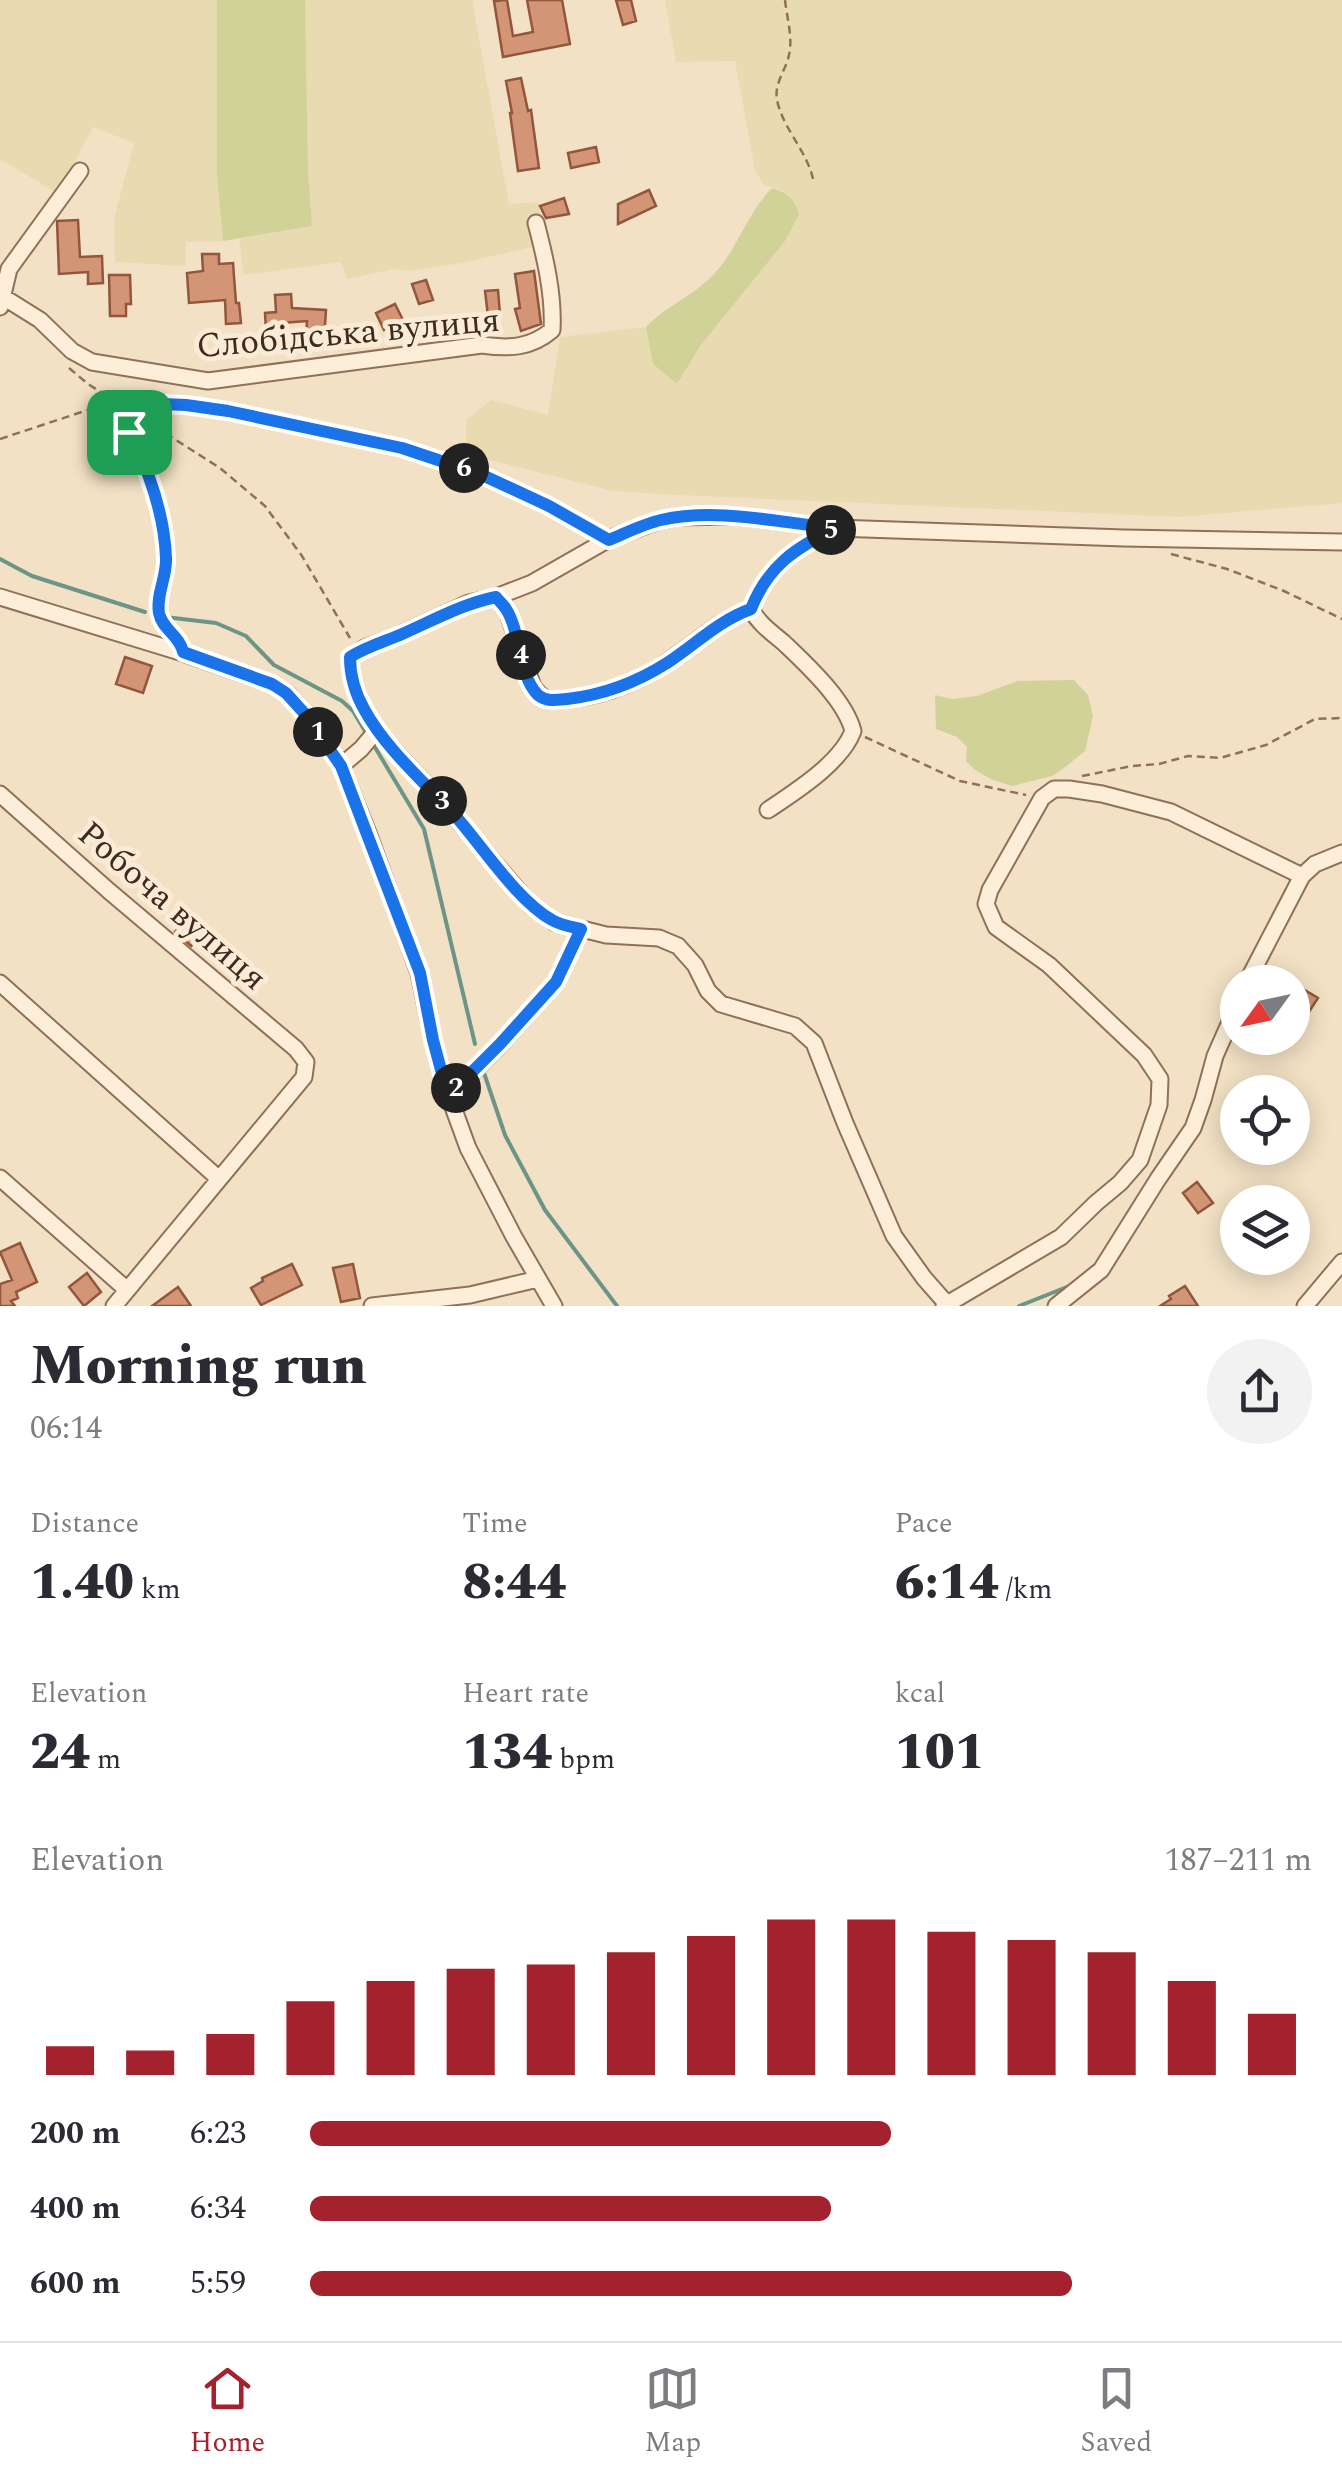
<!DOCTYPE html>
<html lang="en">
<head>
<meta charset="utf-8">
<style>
	:root { --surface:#fff; --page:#f2f2f3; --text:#2b2b33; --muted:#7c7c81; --line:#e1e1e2; --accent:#a4222e }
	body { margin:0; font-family:Spectral,serif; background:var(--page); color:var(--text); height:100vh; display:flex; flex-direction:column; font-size:38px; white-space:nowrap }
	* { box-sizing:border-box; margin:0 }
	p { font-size:32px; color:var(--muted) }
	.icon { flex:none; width:55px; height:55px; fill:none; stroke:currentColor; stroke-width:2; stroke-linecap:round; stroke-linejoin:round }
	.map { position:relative; height:1306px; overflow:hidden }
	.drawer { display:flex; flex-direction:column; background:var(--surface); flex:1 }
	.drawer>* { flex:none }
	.needle { width:65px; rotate:237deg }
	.controls { position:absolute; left:1220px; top:965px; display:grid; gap:20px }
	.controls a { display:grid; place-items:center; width:90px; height:90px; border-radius:50%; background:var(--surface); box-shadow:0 5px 25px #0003; font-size:50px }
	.pin { position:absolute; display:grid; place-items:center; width:85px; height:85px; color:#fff; margin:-42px; border-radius:20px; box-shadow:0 5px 15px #0006 }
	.km { position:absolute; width:50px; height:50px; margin:-25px; border-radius:50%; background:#222; color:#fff; font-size:28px; line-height:50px; text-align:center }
	.round { display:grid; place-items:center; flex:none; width:105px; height:105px; border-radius:52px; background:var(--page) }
	.headline { display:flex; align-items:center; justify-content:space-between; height:170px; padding:0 30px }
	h1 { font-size:55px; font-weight:800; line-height:75px }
	.stats { display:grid; grid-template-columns:repeat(3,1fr); gap:15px; height:170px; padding:10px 30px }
	.stats div { display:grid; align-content:center }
	.stats b { font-size:50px; font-weight:800 }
	.stats small { font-size:28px; font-weight:400 }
	.stats p { font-size:28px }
	.chart { height:280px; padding:20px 30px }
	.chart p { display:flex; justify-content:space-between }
	.chart svg { width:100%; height:180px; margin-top:10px; stroke:var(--accent); stroke-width:6 }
	ul { padding:0 30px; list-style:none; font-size:32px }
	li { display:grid; grid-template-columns:160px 120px 1fr; align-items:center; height:75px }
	li i { height:25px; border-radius:12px; background:var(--accent) }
	.tab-bar { display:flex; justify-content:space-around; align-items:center; height:140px; border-top:2px solid var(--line); background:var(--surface); font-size:28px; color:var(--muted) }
	.tab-bar a { display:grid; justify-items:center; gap:5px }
	.tab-bar .selected { color:var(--accent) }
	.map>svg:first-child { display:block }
</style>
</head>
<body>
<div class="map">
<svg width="1342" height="1306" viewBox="0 0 1342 1306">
	<rect width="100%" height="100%" fill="#f2e1c4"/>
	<path fill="#e9dbb1" d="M0,0H217V176L223,241L186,242L185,266L115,262L114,219L134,143L93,127L58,194L0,159Z
		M305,0H472L509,204L538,202L546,244L462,263L410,271L394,269L347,279L341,262L244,275L239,239L312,226L308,172Z
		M665,0H1342V503L1179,517L678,495L613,491L466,454V420L491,400L548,415L560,337L646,327L653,364L678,383L701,345L785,241L783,191L763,184L755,170L735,61L676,62Z"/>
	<path fill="#d0d297" d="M217,0H305L308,172L312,226L223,241L217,176Z
		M772,188C788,193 794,199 799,214L785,241L701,345L677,384L653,364L646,327C666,306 695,295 715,273C738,248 747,213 772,188Z
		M1074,680L1088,695L1093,716L1085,751L1064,768L1052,776L1012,786L991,779L975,770L966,761L967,747L957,737L936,729L935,695L952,699L977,696L1018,681Z"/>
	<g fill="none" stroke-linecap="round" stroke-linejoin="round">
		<path stroke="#6c9587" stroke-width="4" d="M0,559L32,576L145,612
			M165,617L216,623L246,636L274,665L342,701L353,711L368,736
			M373,744L424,829L475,1044
			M483,1070L505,1135L545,1210L617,1306
			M1019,1306L1072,1285"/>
	</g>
	<path fill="#d49577" stroke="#91563c" stroke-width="2.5" d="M507,0L513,36L533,32L527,0H562L570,44L503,57L494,1Z
		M616,0H631L636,21L623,25Z
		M521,78L528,111L531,110L539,168L518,171L510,113H512L506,81Z
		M596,147L599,162L571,168L568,153Z
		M649,190L656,206L618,224V204Z
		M564,198L569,214L546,218L540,206Z
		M78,220L80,257L102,256L103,283L88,284V272L59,274L57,221Z
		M202,254H219V264L233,263L236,303H239L241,323L226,324L225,300L189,303L187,273L203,271Z
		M534,271L541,324L521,331L515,309L520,308L515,274Z
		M109,275H130L131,304H126V316H110Z
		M426,280L433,300L419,304L412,284Z
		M498,290L500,315L488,316L485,291Z
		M291,294L292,308L326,310L324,339L306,338L307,321L282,323V331L266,332L265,313L276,312L275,295Z
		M395,304L403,320L384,330L376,313Z
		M125,657L152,666L143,693L116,684Z
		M188,917L204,932L191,946L175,932Z
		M1303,989L1318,998L1303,1021L1292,1014V1004Z
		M1197,1182L1213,1203L1198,1213L1183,1193Z
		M20,1243L37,1282L16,1292L18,1298L11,1301L15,1306H0V1284L12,1280L0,1252Z
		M292,1264L302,1285L261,1305L251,1288L263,1281L262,1278Z
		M353,1264L360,1298L341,1302L333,1268Z
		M87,1273L101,1292L84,1306L69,1287Z
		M1185,1286L1198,1306H1160L1171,1299L1169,1296Z
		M178,1287L191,1306H152Z"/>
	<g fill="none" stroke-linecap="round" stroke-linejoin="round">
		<defs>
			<path id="minor" d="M0,295L40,320L72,351L92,362L208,381L482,345C509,349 531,348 552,330C554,295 545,257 536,223
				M0,307L9,269L80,171
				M0,597L183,653L272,684L287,693L305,714L341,766L368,833L419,973L433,1040L449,1096L468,1148L514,1237L554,1306
				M496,597L507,610L533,687C546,704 554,701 574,698C608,695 645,679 673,658C699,640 720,620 751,609
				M341,766L361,749L377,730
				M0,794L109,891L296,1049L306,1062L304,1077L114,1306
				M768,810C796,791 841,763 853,731C845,700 807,665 784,643C771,632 759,624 751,609C768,568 793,549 832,530
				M1247,982L1302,876L1315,864L1342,853
				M0,983L218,1178
				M449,1096L500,1045L556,982L581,929
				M0,1178L126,1289
				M946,1303L924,1278L894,1236L845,1123L814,1043L795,1026L721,1004L708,991L695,965L678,946L659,938L606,935L554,922L532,906C502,873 474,838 445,805C408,762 350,720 350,657L365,648L397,636L469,603L496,597L532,583L609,539L658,521L679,517L734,516L836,528L1124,538L1342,542
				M372,1306L470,1295L538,1279
				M944,1306L1061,1237L1096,1203L1120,1183L1140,1160L1159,1105L1160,1079L1144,1055L1049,965L996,927L986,904L990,890L1042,798L1054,789H1069L1102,794L1171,812L1302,876
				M1056,1306L1101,1270L1158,1179L1193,1128L1203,1100L1215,1056L1238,1004
				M1305,1306L1342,1262"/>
		</defs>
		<use href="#minor" stroke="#8f7158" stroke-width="19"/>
		<path stroke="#8f7158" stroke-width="2.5" stroke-dasharray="8 5" stroke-linecap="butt" d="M785,0C787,18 793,38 789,55C786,70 774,83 777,100C783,129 807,151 813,179
			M69,368L88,384L220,468L265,506L302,556L350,638
			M115,401L186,405L228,411L402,448L481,474L549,506L594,532
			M0,439L115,401C141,455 159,495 166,555C170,588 144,605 174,634
			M1171,554L1227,569L1284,591L1342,619
			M865,737L960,781L1026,795
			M1082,776L1132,766L1159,764L1188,756L1220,758L1266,745L1315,719L1342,718"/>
		<use href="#minor" stroke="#fceed9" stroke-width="15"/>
	</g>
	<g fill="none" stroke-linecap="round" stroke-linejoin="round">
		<defs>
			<path id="route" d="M115,402L186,405L228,411L402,448L480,474L549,506L609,540C626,533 643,524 661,520C718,507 779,523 836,528C795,548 768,566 751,609C718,621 696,644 667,663C637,682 603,695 567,699C557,700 546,702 538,695C518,675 521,632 506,609C503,604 499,601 496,597C462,604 432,621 400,635C383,642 366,647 350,657C350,675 355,693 364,709C387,751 426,783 458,819C484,849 518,901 552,920C560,925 572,927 581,929L556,982L500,1044L448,1096L433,1040L420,973L341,766L305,714L286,693L272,684L183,652C180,636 162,629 159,613C156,594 167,577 166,558C164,503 140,450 115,402Z"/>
		</defs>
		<use href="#route" stroke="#fff" stroke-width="20"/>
		<use href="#route" stroke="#1a73e8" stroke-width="12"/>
	</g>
	<g text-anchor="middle" stroke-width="10" stroke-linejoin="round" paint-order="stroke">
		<g font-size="35" fill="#3e2a1e" stroke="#f9ebd5">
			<text transform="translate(348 332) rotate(-5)" y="12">Слобідська вулиця</text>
			<text transform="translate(173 905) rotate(41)" y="12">Робоча вулиця</text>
		</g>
	</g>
</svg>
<div class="controls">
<a><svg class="needle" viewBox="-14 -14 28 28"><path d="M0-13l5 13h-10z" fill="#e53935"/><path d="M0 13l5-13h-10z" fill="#7c7c81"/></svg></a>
<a><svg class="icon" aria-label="locate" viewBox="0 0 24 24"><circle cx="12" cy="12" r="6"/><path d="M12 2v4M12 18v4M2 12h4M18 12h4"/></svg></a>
<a><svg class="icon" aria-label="layers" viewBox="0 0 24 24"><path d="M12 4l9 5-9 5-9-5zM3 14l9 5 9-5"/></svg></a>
</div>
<div class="pin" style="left:129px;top:432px;background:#1e9e55"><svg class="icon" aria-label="arrive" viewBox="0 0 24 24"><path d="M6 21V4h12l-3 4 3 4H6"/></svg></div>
<b class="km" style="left:318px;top:732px">1</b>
<b class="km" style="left:456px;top:1088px">2</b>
<b class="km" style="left:442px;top:801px">3</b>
<b class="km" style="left:521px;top:655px">4</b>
<b class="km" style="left:831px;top:530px">5</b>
<b class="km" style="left:464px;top:468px">6</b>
</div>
<section class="drawer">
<div class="headline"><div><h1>Morning run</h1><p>06:14</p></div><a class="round"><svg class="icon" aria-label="share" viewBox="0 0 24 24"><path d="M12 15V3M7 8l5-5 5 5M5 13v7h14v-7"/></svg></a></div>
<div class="stats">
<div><p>Distance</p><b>1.40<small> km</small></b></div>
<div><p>Time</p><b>8:44</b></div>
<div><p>Pace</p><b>6:14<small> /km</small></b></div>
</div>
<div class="stats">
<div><p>Elevation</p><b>24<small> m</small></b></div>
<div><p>Heart rate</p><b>134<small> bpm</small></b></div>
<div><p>kcal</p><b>101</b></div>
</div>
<div class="chart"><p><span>Elevation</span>187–211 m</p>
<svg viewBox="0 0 160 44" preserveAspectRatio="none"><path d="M5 44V37M15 44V38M25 44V34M35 44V26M45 44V21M55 44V18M65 44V17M75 44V14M85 44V10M95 44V6M105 44V6M115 44V9M125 44V11M135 44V14M145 44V21M155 44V29"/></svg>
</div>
<ul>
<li><b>200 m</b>6:23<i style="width:58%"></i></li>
<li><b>400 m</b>6:34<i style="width:52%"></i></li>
<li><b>600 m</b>5:59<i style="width:76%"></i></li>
</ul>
</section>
<nav class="tab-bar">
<a class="selected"><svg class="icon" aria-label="home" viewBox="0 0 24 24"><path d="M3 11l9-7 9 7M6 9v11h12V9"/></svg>Home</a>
<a><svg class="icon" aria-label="map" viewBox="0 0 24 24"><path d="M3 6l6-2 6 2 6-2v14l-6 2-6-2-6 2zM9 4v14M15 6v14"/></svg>Map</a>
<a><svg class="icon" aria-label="saved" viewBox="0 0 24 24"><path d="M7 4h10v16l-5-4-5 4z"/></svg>Saved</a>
</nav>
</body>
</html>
